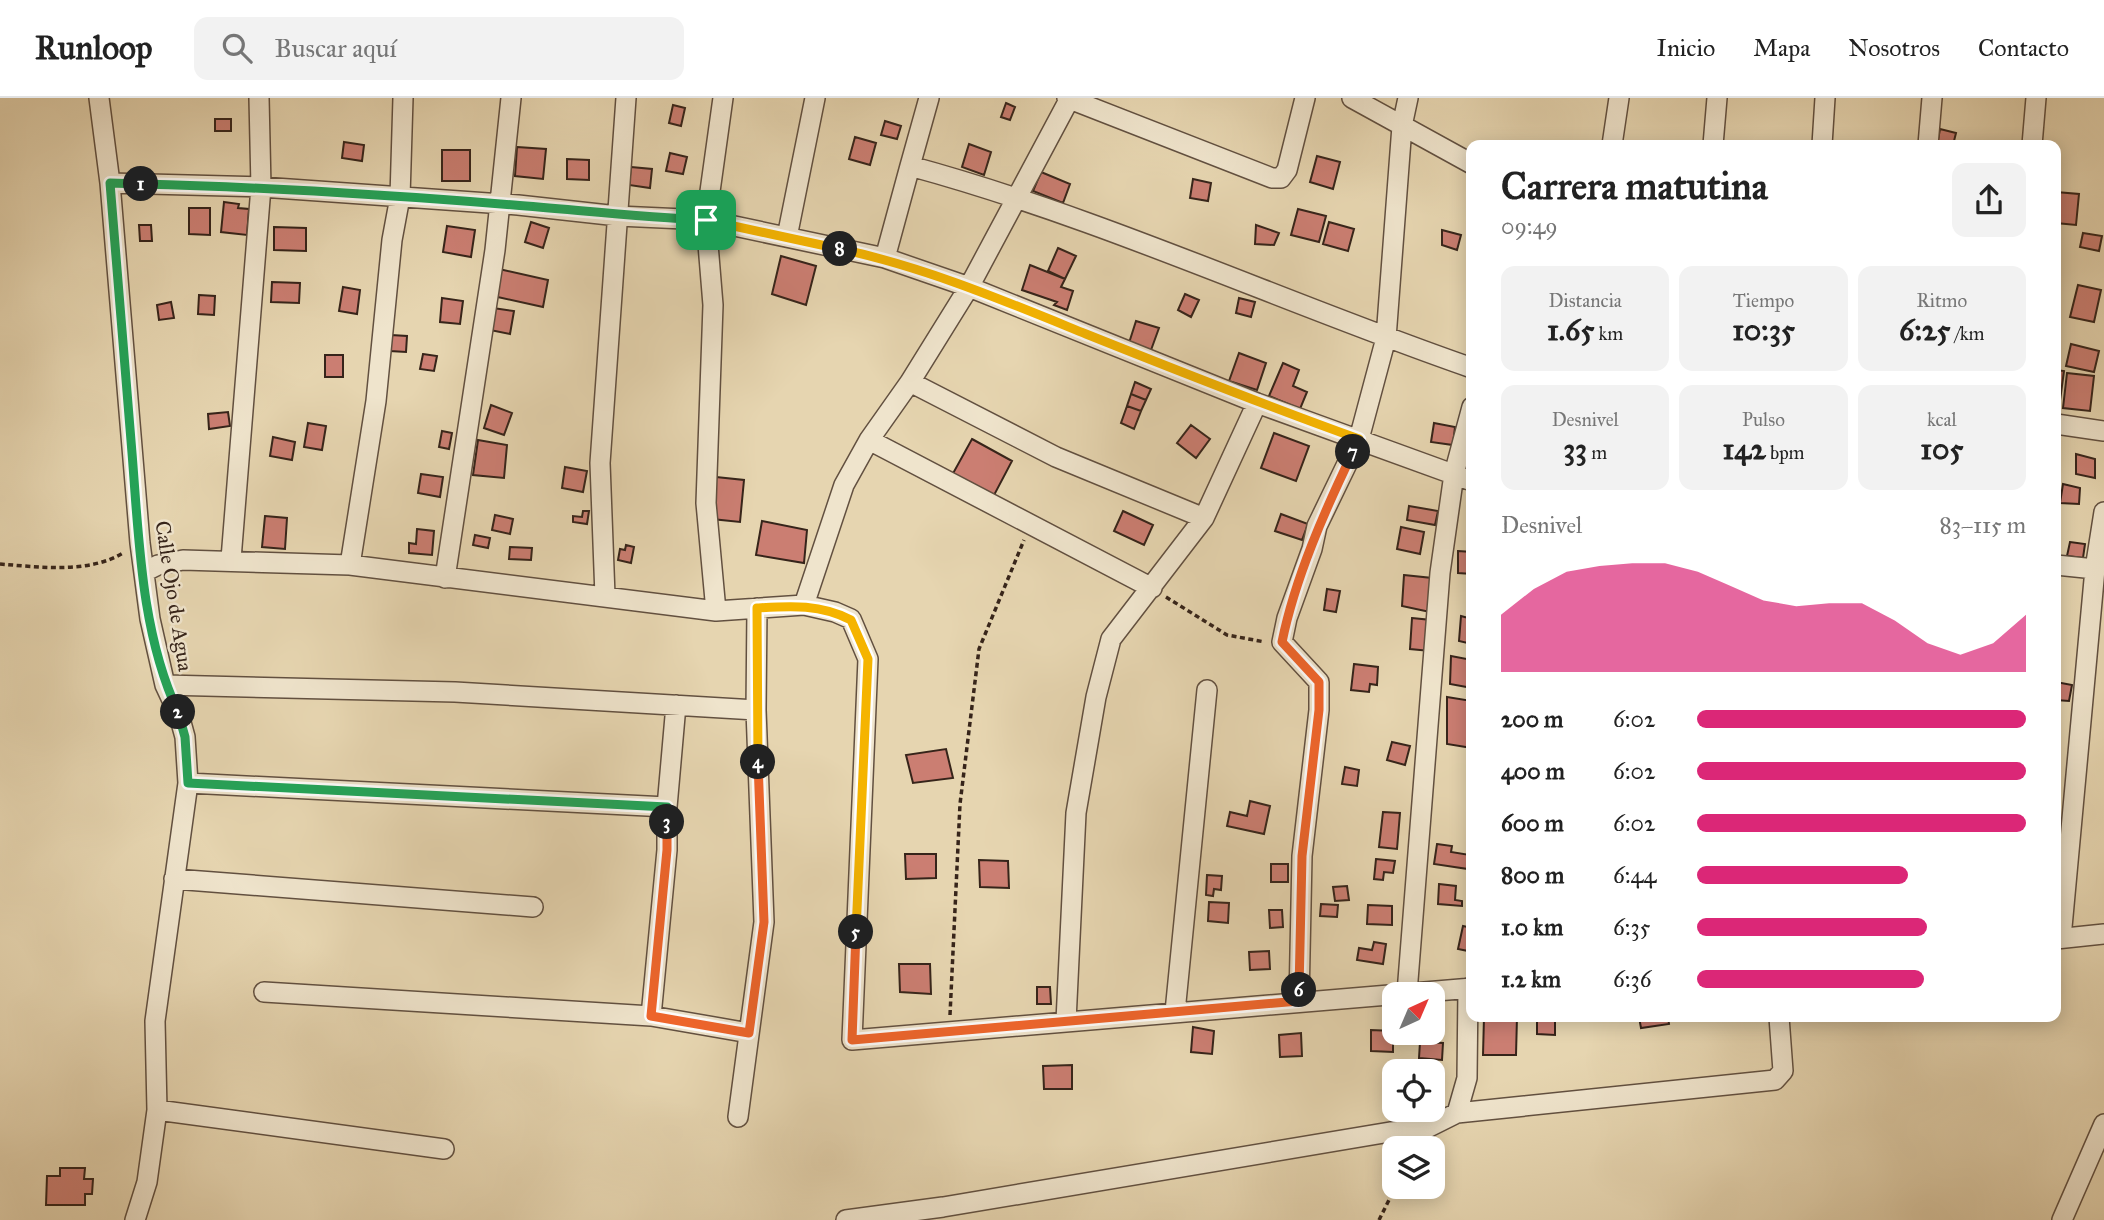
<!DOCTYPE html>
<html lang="es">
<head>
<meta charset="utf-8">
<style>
	:root { --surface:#fff; --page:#f2f2f2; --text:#222; --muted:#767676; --line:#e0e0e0; --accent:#db2777 }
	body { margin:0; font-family:"IM FELL Great Primer",serif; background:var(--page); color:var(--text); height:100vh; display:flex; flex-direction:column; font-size:26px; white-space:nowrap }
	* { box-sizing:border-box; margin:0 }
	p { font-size:23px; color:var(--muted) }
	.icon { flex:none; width:38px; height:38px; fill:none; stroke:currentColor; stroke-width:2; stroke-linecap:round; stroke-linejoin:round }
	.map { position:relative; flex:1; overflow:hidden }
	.sheet { position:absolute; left:1466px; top:42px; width:595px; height:882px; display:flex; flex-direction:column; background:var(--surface); border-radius:14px; box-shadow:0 4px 18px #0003 }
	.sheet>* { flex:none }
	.needle { width:46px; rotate:44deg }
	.tools { position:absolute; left:1382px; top:884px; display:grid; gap:14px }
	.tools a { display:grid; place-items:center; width:63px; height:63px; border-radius:14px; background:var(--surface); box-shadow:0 4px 18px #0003; font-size:35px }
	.pin { position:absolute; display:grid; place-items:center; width:60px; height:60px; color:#fff; margin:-30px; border-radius:14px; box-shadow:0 4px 10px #0006 }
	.km { position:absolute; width:35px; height:35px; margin:-18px; border-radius:50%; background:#222; color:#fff; font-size:19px; line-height:35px; text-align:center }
	.round { display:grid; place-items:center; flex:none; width:74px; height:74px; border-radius:14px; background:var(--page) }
	.headline { display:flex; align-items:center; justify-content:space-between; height:119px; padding:0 35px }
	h1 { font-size:38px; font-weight:700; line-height:52px }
	.metrics { display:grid; grid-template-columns:repeat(3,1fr); gap:10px; height:119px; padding:7px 35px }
	.metrics div { display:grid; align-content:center; border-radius:14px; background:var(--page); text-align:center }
	.metrics b { font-size:30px; font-weight:700 }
	.metrics small { font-size:19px; font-weight:400 }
	.metrics p { font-size:19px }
	.chart { height:196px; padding:14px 35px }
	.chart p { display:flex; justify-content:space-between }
	.chart svg { width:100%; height:126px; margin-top:7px; fill:var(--accent); opacity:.7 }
	ul { padding:0 35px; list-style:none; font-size:23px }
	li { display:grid; grid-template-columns:112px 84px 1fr; align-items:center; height:52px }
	li i { height:18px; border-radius:9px; background:var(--accent) }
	header { display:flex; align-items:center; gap:42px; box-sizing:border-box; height:98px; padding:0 35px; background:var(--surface); border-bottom:2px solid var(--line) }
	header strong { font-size:33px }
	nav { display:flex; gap:38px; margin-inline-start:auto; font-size:24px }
	.search { width:490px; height:63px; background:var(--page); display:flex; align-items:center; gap:18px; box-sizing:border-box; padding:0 24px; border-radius:14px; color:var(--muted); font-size:26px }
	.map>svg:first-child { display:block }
</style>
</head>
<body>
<header>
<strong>Runloop</strong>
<div class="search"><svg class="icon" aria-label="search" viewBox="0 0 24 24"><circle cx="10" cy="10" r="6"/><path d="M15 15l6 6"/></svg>Buscar aquí</div>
<nav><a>Inicio</a><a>Mapa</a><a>Nosotros</a><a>Contacto</a></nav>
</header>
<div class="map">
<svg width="2104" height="1122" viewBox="0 0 2104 1122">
	<rect width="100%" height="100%" fill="#e6d5b0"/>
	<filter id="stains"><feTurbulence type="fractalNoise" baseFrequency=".00286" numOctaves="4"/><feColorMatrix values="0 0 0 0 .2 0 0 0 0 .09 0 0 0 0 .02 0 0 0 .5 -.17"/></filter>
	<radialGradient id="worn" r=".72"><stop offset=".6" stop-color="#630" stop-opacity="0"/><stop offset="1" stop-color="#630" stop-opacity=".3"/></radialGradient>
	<path fill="#cb7e72" stroke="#36241a" stroke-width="2" d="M1006,5L1015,9L1010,22L1001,19Z
		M673,7L685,10L681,28L669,25Z
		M215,21H231V33H215Z
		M885,23L901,28L897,41L881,37Z
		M1940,31L1956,35L1953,47H1937Z
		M855,39L876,45L870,67L849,61Z
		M344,44L364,47L362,63L342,60Z
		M969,46L991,54L984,77L962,69Z
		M517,49L546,51L543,81L515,78Z
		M442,52H470V83H442Z
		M670,55L687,59L683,76L666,73Z
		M1317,58L1340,64L1333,91L1310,84Z
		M567,61L589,62V82L567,81Z
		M631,69L652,71L650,90L629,87Z
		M1041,74L1070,86L1063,105L1033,93Z
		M1193,81L1211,85L1208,103L1190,100Z
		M2056,94L2079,96L2076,127L2056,125Z
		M224,104L239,106L238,110L249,111L247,137L221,134Z
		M189,110H210V137L189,136Z
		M1298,111L1326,118L1319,144L1291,137Z
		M531,124L549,130L543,150L525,144Z
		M1329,124L1354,131L1348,153L1323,146Z
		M139,127H151L152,143H140Z
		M1256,127L1279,135L1274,147L1255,146Z
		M447,128L475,132L471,159L443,154Z
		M274,129L306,130V153L274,152Z
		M1442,132L1461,137L1457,152L1442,147Z
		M2083,135L2102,138L2099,153L2080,149Z
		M1058,150L1076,158L1065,181L1048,173Z
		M781,158L816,168L806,207L772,196Z
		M1030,167L1065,181L1061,189L1073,193L1067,212L1054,207L1057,204L1022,192Z
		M499,171L548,182L543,209L493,198Z
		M272,184L300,185L299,205L271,204Z
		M2078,187L2101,192L2094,224L2070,219Z
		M343,189L360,192L357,216L339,213Z
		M1185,196L1199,202L1191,219L1178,212Z
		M199,197L215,198L214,217L198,216Z
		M442,200L463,203L460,226L440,224Z
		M1239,200L1255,204L1251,219L1236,215Z
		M171,204L174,220L159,222L157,207Z
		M493,210L514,213L510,236L490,232Z
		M1136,223L1159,230L1151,252L1129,245Z
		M391,237L407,238L406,254L390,253Z
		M2071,246L2099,253L2094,274L2066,268Z
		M1239,255L1266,265L1257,292L1229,283Z
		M423,256L437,258L434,273L420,271Z
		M325,257H343V279H325Z
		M1283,265L1299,272L1293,288L1307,294L1300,311L1269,298Z
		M2056,272L2064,273L2059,310H2056Z
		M2067,275L2094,278L2090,313L2063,310Z
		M1135,284L1151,291L1146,302L1131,296Z
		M1131,296L1146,302L1141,313L1127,308Z
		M491,307L512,315L504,337L484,330Z
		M1127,308L1141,313L1134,331L1121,325Z
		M228,314L230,328L209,331L208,316Z
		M308,325L326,328L322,352L304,349Z
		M1434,325L1455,329L1453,347L1431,344Z
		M1191,327L1210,341L1196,360L1177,345Z
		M442,333L452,335L449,351L439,349Z
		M1274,335L1309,348L1296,383L1261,370Z
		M273,339L295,344L292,362L270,358Z
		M972,341L1012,363L992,401L951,379Z
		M478,342L507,347L504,380L473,377Z
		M2076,356L2095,361V380L2076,376Z
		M565,369L587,373L583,394L562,390Z
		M421,376L443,379L440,399L418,395Z
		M716,379L744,382L740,424L712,421Z
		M2063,386L2080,390L2079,406L2060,405Z
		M1409,408L1438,413L1435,427L1407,422Z
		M583,413H589L587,426L573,424V418L582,419Z
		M1123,413L1153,427L1144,447L1114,433Z
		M1281,416L1308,426L1302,442L1275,433Z
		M495,417L513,421L510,436L492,432Z
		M265,418L287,420L285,451L262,449Z
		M762,423L807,432L804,465L756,457Z
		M1401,429L1424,434L1420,456L1397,451Z
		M417,431L434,433L432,457L409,455V445L416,446Z
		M475,437L490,440L488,450L473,447Z
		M2070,444L2085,446L2083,460L2067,458Z
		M626,447L634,449L631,465L618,462L620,451L625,452Z
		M510,449L532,450L531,462L509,461Z
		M1458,453L1472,454V476L1458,475Z
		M1404,477L1432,480L1430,514L1402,508Z
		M1327,491L1340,493L1336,514L1324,512Z
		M1461,518L1472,521V546L1459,543Z
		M1412,520L1431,522L1430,553L1410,551Z
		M1451,558L1472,562V590L1450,586Z
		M1354,566L1378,569L1377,587L1370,586L1369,594L1351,592Z
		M2056,584L2072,587L2069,603L2056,602Z
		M1447,599L1472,603V650L1447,646Z
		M1392,644L1410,648L1405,667L1387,662Z
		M946,651L953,680L913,685L906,657Z
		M1345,669L1359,672L1357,688L1342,686Z
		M1250,703L1270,708L1264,736L1227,728L1230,714L1247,718Z
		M1383,714L1400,715L1397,751L1379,749Z
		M1437,746L1452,748L1451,754L1470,757L1468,771L1434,766Z
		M905,756H936V780L906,781Z
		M1376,761L1395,763L1393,775L1384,774L1383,782L1374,781Z
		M979,762L1008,763L1009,790L980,789Z
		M1271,766H1288V784H1271Z
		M1207,777L1222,778L1221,792L1214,791L1213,798L1206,797Z
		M1439,786L1456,788L1455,802L1462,803V808L1438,806Z
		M1347,788L1349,802L1335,803L1333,789Z
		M1209,804L1229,805L1228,825L1208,823Z
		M1321,806L1338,807L1337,819L1320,818Z
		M1368,807L1392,808V827L1367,826Z
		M1269,812H1282L1283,829L1270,830Z
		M1463,828L1472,830L1468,853L1458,851Z
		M1374,844L1386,846L1383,866L1357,862L1359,850L1372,852Z
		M1269,853L1270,871L1250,872L1249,854Z
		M899,866H930L931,896L900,894Z
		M1037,889H1050L1051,906H1037Z
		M1484,919H1517L1516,957H1483Z
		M1537,919H1555V937L1537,936Z
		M1639,919H1668L1669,926L1641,930Z
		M1193,929L1214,933L1212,956L1191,954Z
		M1371,932L1393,933V954L1371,953Z
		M1301,935L1302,958L1280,959L1279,937Z
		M1420,944L1443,945L1442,962L1419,960Z
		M1072,967V991H1044L1043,968Z
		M60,1070H85L84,1081H93L92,1096H85V1107H46L47,1078H60Z"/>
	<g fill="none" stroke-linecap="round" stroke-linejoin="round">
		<defs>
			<path id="street" d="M99,0L110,85L140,445L150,521L165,587L179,617L185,639L188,685L155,923L157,1012L147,1084L135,1122
				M929,0L910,68C1102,120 1284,205 1472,270
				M1067,0L1272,80H1281L1287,72L1305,0
				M1352,0L1472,66
				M1612,47L1619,0
				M1713,47L1717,0
				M1822,47L1825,0
				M1928,47L1932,0
				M2032,47L2036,0
				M110,85L261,89L518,107L618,118L706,122L885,160L969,189L1257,305L1472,383
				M787,139L815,0
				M885,160L910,68
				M910,284L1056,359L1204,420
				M2056,326L2104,333
				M869,342L1152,490
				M231,461L261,89L259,0
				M350,467L376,303L392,142L400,99L403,0
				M2056,467L2095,471
				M144,474L158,467L183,462L350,467L716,513L804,507L835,514L851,521L868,561L852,942L1472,890
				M445,480L495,152L511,0
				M605,498L600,365L626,0
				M804,507L844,387L869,342L910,284L969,189L1070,0
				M716,513L706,405L713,207L706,122L723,0
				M165,587L455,594L756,612
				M188,685L667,709
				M174,781L533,809
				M2061,840L2095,471L2104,414
				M2056,841L2104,836
				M264,894L651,918L749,935
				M1407,895L1440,475L1454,376L1472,309
				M1299,903L1302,758L1319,612V584L1282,544L1287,520L1312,451L1317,428L1359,341L1386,240L1402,28L1408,0
				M1175,914L1207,592
				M651,918L667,752V709L676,607
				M1066,923L1076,715L1096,599L1111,541L1204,420L1257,305
				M157,1012L444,1051
				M1457,1015L1775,982L1783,973L1779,919
				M738,1019L764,824L756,612L757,510
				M846,1122L943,1109L1390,1034L1423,1032L1457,1015L1467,980L1468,890
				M2062,1122L2104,1026"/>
		</defs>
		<use href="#street" stroke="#625040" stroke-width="22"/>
		<path stroke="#36241a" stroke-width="3.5" stroke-dasharray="5 3.5" stroke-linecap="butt" d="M0,466C39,469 88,476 123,455
			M1166,499L1227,537L1265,544
			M950,917L960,706L979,551L1024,442
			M1379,1122L1396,1088"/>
		<use href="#street" stroke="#efe4cc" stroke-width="19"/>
	</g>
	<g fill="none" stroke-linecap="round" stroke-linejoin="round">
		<defs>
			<path id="split-1" d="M141,86C265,89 390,97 514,107C578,112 642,119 706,122"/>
			<path id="split-2" d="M141,86L110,85C117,175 125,265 132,355C139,441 141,535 178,614"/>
			<path id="split-3" d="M178,614L185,639L188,685L667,709V724"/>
			<path id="split-4" d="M667,724V752L651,918L749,935L764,824L758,664"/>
			<path id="split-5" d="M758,664L757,510C791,508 820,506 851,522L868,561L856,834"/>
			<path id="split-6" d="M856,834L852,942L1299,903V892"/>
			<path id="split-7" d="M1299,892L1302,758L1319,612V584L1282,544C1295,480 1325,412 1353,354"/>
			<path id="split-8" d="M840,151C925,169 1005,203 1086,236C1176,272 1267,308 1359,341L1353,354"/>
			<path id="split-9" d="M706,122L840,151"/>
		</defs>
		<use href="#split-1" stroke="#fff" stroke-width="14"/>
		<use href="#split-2" stroke="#fff" stroke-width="14"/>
		<use href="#split-3" stroke="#fff" stroke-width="14"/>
		<use href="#split-4" stroke="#fff" stroke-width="14"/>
		<use href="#split-5" stroke="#fff" stroke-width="14"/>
		<use href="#split-6" stroke="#fff" stroke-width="14"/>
		<use href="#split-7" stroke="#fff" stroke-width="14"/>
		<use href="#split-8" stroke="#fff" stroke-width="14"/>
		<use href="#split-9" stroke="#fff" stroke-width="14"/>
		<use href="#split-1" stroke="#22a559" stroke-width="9"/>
		<use href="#split-2" stroke="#22a559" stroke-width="9"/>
		<use href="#split-3" stroke="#22a559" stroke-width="9"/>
		<use href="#split-4" stroke="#f0652b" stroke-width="9"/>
		<use href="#split-5" stroke="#f5b400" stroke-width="9"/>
		<use href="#split-6" stroke="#f0652b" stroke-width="9"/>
		<use href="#split-7" stroke="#f0652b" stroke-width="9"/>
		<use href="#split-8" stroke="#f5b400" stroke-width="9"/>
		<use href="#split-9" stroke="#f5b400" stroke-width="9"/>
	</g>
	<g text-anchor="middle" stroke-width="5" stroke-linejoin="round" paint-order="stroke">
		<g font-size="21" fill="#36241a" stroke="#efe4cc">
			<text transform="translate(174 498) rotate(81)" y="7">Calle Ojo de Agua</text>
		</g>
	</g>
	<rect width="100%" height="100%" filter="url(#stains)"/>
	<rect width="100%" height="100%" fill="url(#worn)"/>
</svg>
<div class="tools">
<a><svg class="needle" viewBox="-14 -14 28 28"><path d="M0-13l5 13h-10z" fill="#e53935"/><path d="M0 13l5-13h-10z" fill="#767676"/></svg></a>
<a><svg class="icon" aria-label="locate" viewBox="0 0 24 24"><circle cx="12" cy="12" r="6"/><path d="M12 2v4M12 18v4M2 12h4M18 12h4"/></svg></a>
<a><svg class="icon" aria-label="layers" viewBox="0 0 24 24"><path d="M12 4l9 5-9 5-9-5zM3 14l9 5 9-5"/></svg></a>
</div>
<div class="pin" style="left:706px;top:122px;background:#1e9e55"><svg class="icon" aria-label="arrive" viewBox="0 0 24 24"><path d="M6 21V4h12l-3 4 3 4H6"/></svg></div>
<b class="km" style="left:141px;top:86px">1</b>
<b class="km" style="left:178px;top:614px">2</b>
<b class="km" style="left:667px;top:724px">3</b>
<b class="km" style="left:758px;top:664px">4</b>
<b class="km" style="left:856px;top:834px">5</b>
<b class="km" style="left:1299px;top:892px">6</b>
<b class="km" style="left:1353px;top:354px">7</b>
<b class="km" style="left:840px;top:151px">8</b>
<section class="sheet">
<div class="headline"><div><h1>Carrera matutina</h1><p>09:49</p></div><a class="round"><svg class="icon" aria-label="share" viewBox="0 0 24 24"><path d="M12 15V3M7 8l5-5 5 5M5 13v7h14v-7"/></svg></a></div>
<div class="metrics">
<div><p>Distancia</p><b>1.65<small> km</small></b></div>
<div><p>Tiempo</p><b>10:35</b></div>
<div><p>Ritmo</p><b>6:25<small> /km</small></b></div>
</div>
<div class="metrics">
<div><p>Desnivel</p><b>33<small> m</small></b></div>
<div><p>Pulso</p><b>142<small> bpm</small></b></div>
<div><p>kcal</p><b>105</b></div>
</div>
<div class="chart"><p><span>Desnivel</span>83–115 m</p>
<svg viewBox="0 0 160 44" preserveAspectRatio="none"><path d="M0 44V24L10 15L20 9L30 7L40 6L50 6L60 9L70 14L80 19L90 21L100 20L110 20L120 26L130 34L140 38L150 34L160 24V44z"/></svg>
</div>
<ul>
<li><b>200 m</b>6:02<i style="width:100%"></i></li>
<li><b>400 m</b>6:02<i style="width:100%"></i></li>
<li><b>600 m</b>6:02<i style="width:100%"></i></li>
<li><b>800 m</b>6:44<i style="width:64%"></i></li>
<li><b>1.0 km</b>6:35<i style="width:70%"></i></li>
<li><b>1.2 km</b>6:36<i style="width:69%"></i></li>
</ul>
</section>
</div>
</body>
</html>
